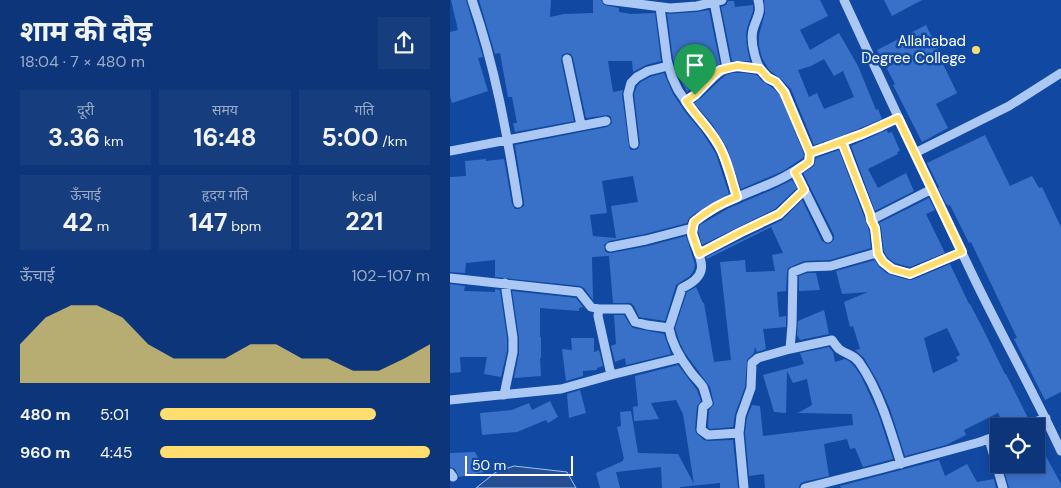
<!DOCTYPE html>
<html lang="hi">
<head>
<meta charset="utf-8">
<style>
	:root { --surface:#0d367a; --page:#163e7f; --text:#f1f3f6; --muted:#9aabc7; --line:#2d508b; --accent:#ffde6f }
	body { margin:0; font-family:"DM Sans","Noto Sans Devanagari",sans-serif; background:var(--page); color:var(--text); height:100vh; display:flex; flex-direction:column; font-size:19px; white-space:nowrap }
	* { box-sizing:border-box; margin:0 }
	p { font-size:16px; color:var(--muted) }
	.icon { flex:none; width:28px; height:28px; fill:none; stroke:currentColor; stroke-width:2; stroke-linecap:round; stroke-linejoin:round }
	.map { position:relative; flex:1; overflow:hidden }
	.details { display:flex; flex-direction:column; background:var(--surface); width:450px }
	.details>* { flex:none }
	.fabs { position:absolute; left:540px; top:418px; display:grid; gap:10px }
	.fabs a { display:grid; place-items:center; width:55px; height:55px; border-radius:0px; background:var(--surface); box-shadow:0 2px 8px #0003,0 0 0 1px var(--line); font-size:25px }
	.scale { position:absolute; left:15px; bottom:12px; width:108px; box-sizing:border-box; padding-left:5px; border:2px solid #fff; border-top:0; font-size:14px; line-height:18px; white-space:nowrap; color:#fff; -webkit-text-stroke:4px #1148a2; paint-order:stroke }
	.pin { position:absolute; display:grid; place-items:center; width:42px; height:42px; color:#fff; margin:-51px -21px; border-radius:50% 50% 50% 0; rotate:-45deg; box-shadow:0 0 5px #0007 }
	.pin .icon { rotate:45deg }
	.round { display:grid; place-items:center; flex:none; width:52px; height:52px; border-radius:0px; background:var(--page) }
	.headline { display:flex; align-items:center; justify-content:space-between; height:85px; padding:0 20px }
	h1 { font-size:28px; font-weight:700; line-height:38px }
	.stats { display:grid; grid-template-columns:repeat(3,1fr); gap:8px; height:85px; padding:5px 20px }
	.stats div { display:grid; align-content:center; border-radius:0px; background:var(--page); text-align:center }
	.stats b { font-size:25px; font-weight:700 }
	.stats small { font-size:14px; font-weight:400 }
	.stats p { font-size:14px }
	.chart { height:140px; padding:10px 20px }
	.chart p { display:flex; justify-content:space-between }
	.chart svg { width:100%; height:90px; margin-top:5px; fill:var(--accent); opacity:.7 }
	ul { padding:0 20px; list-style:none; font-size:16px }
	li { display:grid; grid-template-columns:80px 60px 1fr; align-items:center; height:38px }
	li i { height:12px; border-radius:6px; background:var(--accent) }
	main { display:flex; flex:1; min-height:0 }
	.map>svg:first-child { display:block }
</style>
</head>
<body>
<main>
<section class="details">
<div class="headline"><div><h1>शाम की दौड़</h1><p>18:04 · 7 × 480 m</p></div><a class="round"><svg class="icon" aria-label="share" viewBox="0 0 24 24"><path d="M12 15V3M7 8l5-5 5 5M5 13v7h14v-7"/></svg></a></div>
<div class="stats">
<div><p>दूरी</p><b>3.36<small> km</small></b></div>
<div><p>समय</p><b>16:48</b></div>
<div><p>गति</p><b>5:00<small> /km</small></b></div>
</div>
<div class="stats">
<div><p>ऊँचाई</p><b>42<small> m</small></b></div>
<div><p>हृदय गति</p><b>147<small> bpm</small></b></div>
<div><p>kcal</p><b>221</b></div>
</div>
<div class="chart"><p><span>ऊँचाई</span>102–107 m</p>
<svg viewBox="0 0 160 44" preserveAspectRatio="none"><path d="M0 44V25L10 12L20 6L30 6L40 12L50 25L60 32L70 32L80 32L90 25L100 25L110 32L120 32L130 38L140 38L150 32L160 25V44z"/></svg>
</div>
<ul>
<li><b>480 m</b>5:01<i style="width:80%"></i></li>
<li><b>960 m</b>4:45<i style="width:100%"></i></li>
</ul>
</section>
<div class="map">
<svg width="611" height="488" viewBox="0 0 611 488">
	<rect width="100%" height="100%" fill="#1148a2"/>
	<path fill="#264e92" stroke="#9dc2f8" d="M64,466L117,472L126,488H26L46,472Z"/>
	<path fill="#3a71c8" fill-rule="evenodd" d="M1,0H16L33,57L28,58L38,91L2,103L0,96V32L8,30Z
		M29,0H101L100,17L114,14L143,13V0H151L154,5L169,8V12L181,14L205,13L211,61L196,65L183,72L182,61H158L163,92L173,90L172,95L179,147L181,150H185L188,149L190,144L184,94L187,86L191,82L200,77L214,73L223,94L236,113L252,132L266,154L279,194L266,201L244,214L239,218L237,223L195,234L159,241L154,245L155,251L158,253H161L198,246L236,236L245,264L244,270L240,276L229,283L226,285L215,321L189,317L184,306L181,303H163L159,256L142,257L143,300L134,288L130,286L45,277V260L16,263L15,273L0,272V177L16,176L15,161L36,159V161L54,159L62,204L65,209H69L74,206V202L65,145L157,127L160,125L162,123L161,117L158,115L136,118L123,58L121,54L116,53L112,55L111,60L124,121L65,132L63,123H67L62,97H58L50,53L45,54ZM183,176L188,202L161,206L166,238L143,236L140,215L157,213L152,181Z
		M314,0H370L378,16L350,30L360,50L389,33L408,66L426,110L428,109L432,119L391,136L364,145L341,89L331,79L319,70L312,58L309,46V35L315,13ZM374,59L384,76L393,71L404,97L374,109L367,93L359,97L348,70L361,66Z
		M434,0H472L442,16Z
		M278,1H284L285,7L303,5V11L297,28L296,35L297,48L300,61H282L271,7L276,5Z
		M259,10L270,64L263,69L237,92L228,75L223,59L217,14L247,12Z
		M476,25L492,57L490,58L507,93L486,104L498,128L472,142L443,85L445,84L427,50Z
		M283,73H294L307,75L311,80L324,89L330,95L354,154L353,158L333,171L291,189L277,148L262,124L244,103L251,98L271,79L276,75Z
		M437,130L438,133L442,132L450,151L447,152L448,154L418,169L428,188L456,173L464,191L425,211L401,146Z
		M535,135L560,186L582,176L589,188L592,187L611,227V392L595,400L564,339L567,338L521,242L519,243L500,205L498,206L497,204H496L488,188L489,187L477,163Z
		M389,150L419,230L421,248L380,260L354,261L338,268L337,272L336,291L327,292L329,317L336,316V327L313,329L316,349L307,352L305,347L304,353L297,360L295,387L285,414L283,427L260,429L258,427L259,410L264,404L260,387L235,353L230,343L225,328L237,292L246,287L253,303H254L264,362L281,360L270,262L295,260L296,272L325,271L322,255L333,253L321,227L257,259L256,257L332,220L352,200L372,241L377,244L381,243L384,239V235L353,173L364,166L366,158Z
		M342,180L347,188L325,209L252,245L248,231L250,225L279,208L324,189Z
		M479,198L485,210L476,214L495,253L460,267L445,263L438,258L434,252L431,227L429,223Z
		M425,260L429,267L438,274L459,280H462L500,264L519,304H520L533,329L555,374H556L578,418L571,420L568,424L562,426H554L548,413L514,430L516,435L496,445L455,456L440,409L428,382L414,358L405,350L410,349L403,326L400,327L394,302L418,292L392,294L386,271ZM497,328L510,355L506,357L508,361L483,373L474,338Z
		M357,273H366L370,290L349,291V276Z
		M0,284L15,286L14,291L45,292V289L50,290L57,338V351L51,377L34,374L37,357H10L11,372L0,373Z
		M62,291L126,298L133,307L129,308V311L90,308V337H91V358H90L91,376L64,378L69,353V338Z
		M374,310L379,334L350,340L347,335L348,321Z
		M164,315H174L180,325L183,328L214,334L221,354L176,365L175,358L165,362L161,346L166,344Z
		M121,338H144V352L149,350L153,366L147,368V370L133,371V376L116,381L112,349L122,350Z
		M379,347L383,352L385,362L395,359L399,361L404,366L411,376L428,413L443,459L413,467L405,448L400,449L397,439L374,444L379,476L353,482L350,484L349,488H315L314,474L299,476L295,433L297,417L302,405L310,406L313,436L403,425L402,414L348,413L362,405L357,379L343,383L337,371L336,413L324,412L313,375L354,364L350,353Z
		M228,365L247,390L251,401L247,406L245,429L246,433L254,440L258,441L283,440L288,488H270V483L230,487V488H212L211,467L166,472L170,488H150L146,473L173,461V459H174L167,427L171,426L170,412L181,411L188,453L228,454L244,484L233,414L226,400L201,403L209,419L184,421L183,407L188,406L185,376Z
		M130,390L136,413L119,418L117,394Z
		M100,401L108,417L98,423L96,420L67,432L32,435L30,413L62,410L79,403L82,410Z
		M586,438L611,484V488H559L554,470L568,467L566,464H586Z
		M25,452L35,472L9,477L5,469L0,467V453Z
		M489,460L495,476L517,464L527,482L544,479L546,488H391L390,486Z"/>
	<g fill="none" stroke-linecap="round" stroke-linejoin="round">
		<path stroke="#abc8f5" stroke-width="9" d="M22,0C45,66 57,134 68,203
			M157,0L220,8L247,6L272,0
			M308,0C312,14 306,18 303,30C300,42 306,66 314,74C318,78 323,80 327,83C330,86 332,89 335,92L360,153L393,142L420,214L421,220L425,228L428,254
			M394,0C437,93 480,186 524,278C552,336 584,393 611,451
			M264,2L277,68
			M210,7L217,60L222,77L228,90L241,109L257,128L272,151L287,197
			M117,59L131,125
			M236,101C269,81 261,59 310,69
			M393,142L430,127L448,117
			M184,144L178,94L181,83L187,77L198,71L218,66
			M0,151L156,121
			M465,153L559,106L611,73
			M345,171L378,238
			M421,220L482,189
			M160,247L196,240L242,228
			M249,254L291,232L329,214L354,190
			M0,278L129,292L141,307L149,309L148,316L161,375L111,389L0,400
			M149,309H178L185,322L197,325L219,328
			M340,349L382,340C384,343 387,347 389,349C397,355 402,353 409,362C429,390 441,431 451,464
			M161,375L230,358
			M54,395L63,352V338L55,283
			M574,426L596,418
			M289,433L258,435L251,430L253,407L258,403C256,398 255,392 253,387C250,382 244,377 240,371C230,358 222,345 219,328L232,288C276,268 230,243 244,222C247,219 251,217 254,215C273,202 295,194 317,185C330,180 342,173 354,165L359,162L360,153
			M539,439L553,488
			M0,473L3,477
			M294,488L289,433L291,416L301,388L302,363L308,358L340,349L342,325L343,272L356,267L381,266L423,254H428L433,262L442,269L460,274L512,252
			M355,488L434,468L530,442L549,435"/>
	</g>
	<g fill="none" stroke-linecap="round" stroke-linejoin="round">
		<defs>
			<path id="route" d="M245,95L236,101C245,115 258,127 267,142C277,158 281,178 287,197C271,203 257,211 244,222L242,233L249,254L291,232L329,214L354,190L345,172L359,162L360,153L392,142L420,214L421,220L425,228L428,254L433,262L442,269L460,274L512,252L448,118L412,134L360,153L334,92L326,82L318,78L310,69L287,66L270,70L263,76L245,95"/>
		</defs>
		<use href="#route" stroke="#fff" stroke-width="10"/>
		<use href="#route" stroke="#ffde6f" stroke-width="6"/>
	</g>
	<circle fill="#ffde6f" stroke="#1148a2" stroke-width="2" cx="526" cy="50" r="5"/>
	<g text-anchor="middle" stroke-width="5" stroke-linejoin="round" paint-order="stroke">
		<g font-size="15" fill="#fff" stroke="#1148a2" text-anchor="end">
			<text x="516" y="46">Allahabad<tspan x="516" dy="17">Degree College</tspan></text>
		</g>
	</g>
</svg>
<div class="fabs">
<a><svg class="icon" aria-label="locate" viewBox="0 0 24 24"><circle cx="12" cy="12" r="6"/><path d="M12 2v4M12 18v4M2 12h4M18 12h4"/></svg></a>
</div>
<div class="scale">50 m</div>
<div class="pin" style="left:245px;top:95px;background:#1e9e55"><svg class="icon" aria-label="arrive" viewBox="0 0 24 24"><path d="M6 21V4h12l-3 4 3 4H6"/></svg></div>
</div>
</main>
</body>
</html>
